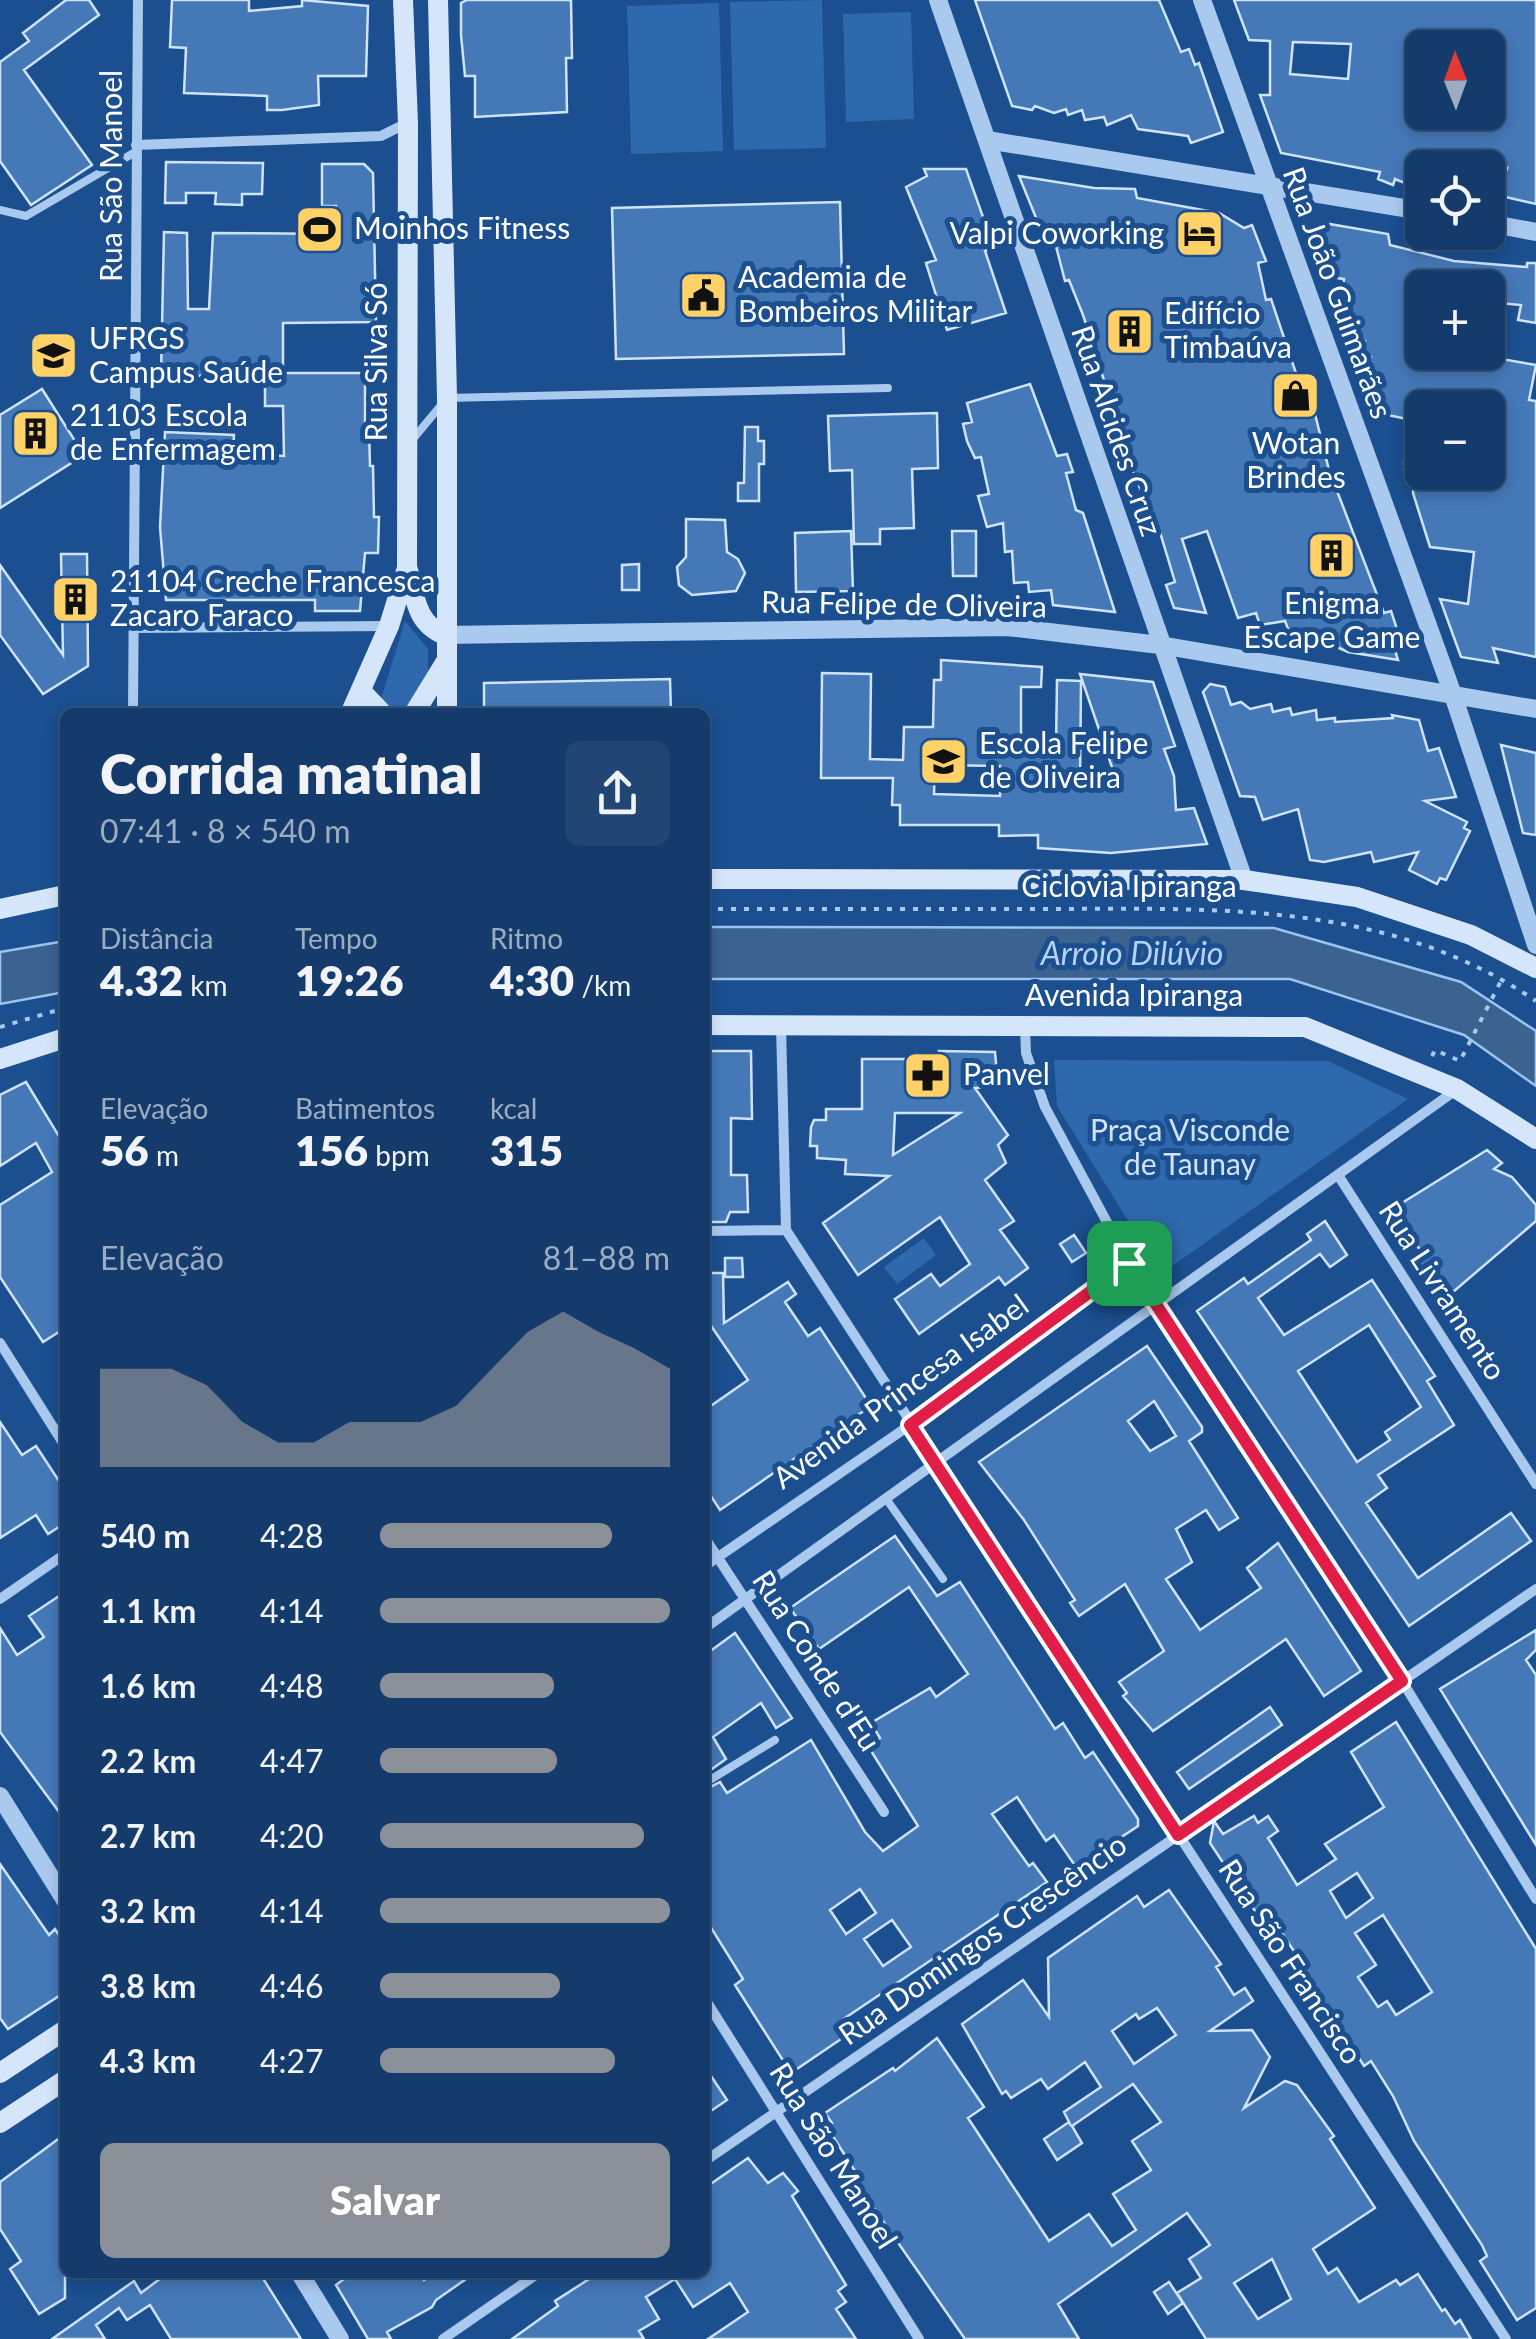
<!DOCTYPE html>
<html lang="pt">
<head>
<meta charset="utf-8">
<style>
	:root { --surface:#143b6b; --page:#214673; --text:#f1f3f6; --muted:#9dadc1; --line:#33557e; --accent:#8c9099 }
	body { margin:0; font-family:Lato,sans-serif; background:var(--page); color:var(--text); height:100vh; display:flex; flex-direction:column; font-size:38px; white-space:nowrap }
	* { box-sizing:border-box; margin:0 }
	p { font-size:32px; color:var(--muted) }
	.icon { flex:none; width:55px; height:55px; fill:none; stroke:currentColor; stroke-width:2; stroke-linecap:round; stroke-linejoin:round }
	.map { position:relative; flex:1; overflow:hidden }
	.drawer { position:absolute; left:60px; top:708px; width:650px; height:1570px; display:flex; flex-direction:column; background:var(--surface); border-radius:15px; box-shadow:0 5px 15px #0003,0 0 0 2px var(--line) }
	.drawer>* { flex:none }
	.needle { width:65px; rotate:359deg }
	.fabs { position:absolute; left:1405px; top:30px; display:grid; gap:20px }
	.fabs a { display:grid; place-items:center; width:100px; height:100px; border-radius:15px; background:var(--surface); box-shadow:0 5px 15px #0003,0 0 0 2px var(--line); font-size:50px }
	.pin { position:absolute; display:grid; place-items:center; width:85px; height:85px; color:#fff; margin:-42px; border-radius:20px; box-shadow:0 5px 15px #0006 }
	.round { display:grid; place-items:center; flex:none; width:105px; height:105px; border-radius:15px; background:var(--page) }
	.summary { display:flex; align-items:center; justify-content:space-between; height:170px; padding:0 40px }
	h1 { font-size:55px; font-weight:800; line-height:75px }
	.metrics { display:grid; grid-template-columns:repeat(3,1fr); gap:15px; height:170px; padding:10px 40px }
	.metrics div { display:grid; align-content:center }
	.metrics b { font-size:42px; font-weight:800 }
	.metrics small { font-size:28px; font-weight:400 }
	.metrics p { font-size:28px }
	.chart { height:280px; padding:20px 40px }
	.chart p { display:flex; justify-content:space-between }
	.chart svg { width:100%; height:180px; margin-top:10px; fill:var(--accent); opacity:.7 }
	.cta { display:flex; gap:20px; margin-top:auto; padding:20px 40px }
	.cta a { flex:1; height:115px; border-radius:15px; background:var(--accent); color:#fff; font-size:40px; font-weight:800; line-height:115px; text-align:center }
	ul { padding:0 40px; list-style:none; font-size:32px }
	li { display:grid; grid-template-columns:160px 120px 1fr; align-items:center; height:75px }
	li i { height:25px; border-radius:12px; background:var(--accent) }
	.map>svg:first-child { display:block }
</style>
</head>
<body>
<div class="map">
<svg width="1536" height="2339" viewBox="0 0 1536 2339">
	<rect width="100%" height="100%" fill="#1b4f8f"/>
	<path fill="#2e69ad" d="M822,0L826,148L734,150L730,2Z
		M719,3L723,151L631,154L627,6Z
		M911,12L914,119L846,122L843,14Z
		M405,621L428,649V712H377Z
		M1054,1060L1328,1061L1408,1099L1161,1274L1057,1106Z
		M924,1238L936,1255L897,1284L884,1267Z"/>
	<path fill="#3c6290" stroke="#9cc4f0" stroke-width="2.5" d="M705,927L1274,928L1461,982L1536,1031V1086L1464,1035L1290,979H705Z
		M65,941V992L0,1004V952Z"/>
	<path fill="#4478b7" stroke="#cfe3fa" stroke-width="2.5" fill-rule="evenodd" d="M66,0H89L99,15L24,70L92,165L31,205L0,161V62L29,41L23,33Z
		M172,0H249V11L302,6V0L368,6L366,76H318L319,105L282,110H267V96L184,93L186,48L170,47Z
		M467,0H571L572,58H566L567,112L475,117V76H465L461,35V3Z
		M975,0H1159L1181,52L1189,49L1195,65L1199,63L1223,132L1191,143L1188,136L1138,129L1131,115L1107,125L1104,117L1085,120L1082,110L1068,115L1066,109L1054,113L1035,106L1032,110L1012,106Z
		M1234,0H1536V204L1497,195L1507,168H1422L1412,186L1395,179L1393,185L1378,179L1380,172L1281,153L1260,95H1270V41L1249,40ZM1293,42L1351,44L1348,79L1290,74ZM1422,48H1496L1488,70V112H1422Z
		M166,162L263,163L262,194H242V205L215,204L216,193H186V203H165Z
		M322,164H364L373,173L376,322L283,323V373H365V428H369L370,466H373L374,517H379L378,553H365L360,611H315V600H166L160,527L165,432L234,435L233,453L284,456L283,406H265V379L161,374L164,232L187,233L188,309H209L213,233L336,234V206H322Z
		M924,169H966L994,248L985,251L1006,313L947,330L926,263L936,260L906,187L927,176Z
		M1019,176L1094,188L1135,189L1137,198L1219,213L1244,228L1252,225L1266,261L1258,263L1266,300L1271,299L1307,406L1314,410L1329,470L1384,613L1391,611L1400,638L1392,641L1398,660L1348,652L1339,648L1334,637L1288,629L1285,621L1260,625L1256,613L1238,618L1207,531L1182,539L1206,613L1174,608L1166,585L1175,582L1159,529L1135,477L1083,315L1069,280L1065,281L1051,227L1041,230Z
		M840,202L844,354L616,359L612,208Z
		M1324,223L1388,234L1390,245L1454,261L1527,267V263H1536V323L1518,320L1521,305L1500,303V296L1488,295V288H1422V352H1491L1490,357L1536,365L1529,400L1536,401V657L1493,648L1498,663L1461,657L1440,599L1468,604L1474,552L1430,547L1413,493L1415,474L1463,480L1465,472H1488V408H1422V467L1404,464L1407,419L1383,414V400L1369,397L1365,386L1371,357L1363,355L1365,341L1347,338L1339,316L1344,279L1337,278L1326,253L1318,225Z
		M1030,384L1057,456L1067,454L1073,472L1066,473L1076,510L1083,513L1115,612L1053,605L1051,590L1029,592L1028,582L1014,583L1012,551L1005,552L1003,523L987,527L978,496L989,494L981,457L975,458L967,441L963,424L972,422L967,403Z
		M42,389L84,455L0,508V415Z
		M937,413L938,468L912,469L914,528L880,529V544H854L852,470L830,471L828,416Z
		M745,427H758V441H764V464H759V501H738V483H744Z
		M686,519L725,520L727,552L738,559L745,573L736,591L692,595L679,585L677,567L686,557Z
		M851,531L853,591L796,592L795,533Z
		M952,531H976V576H953Z
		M61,554H87L88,666L43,694L0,635V565L63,655Z
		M639,564V590H622V565Z
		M941,660L1042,667L1041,687H1021V746H1056L1057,680L1081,681L1080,782L1116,779L1080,674L1153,682L1175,746L1164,749L1174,776L1176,810L1194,808L1207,844L1111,853L1038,848V835L999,836V825H900V805H892L893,778H821L822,673L871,674L870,759L903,760L904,727H933L934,680H941ZM935,765L1000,766V796L934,794Z
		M670,679L671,712H484V683Z
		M1210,684L1225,687L1231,705L1241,702L1250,709L1271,704L1273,712L1290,708L1292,715L1316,710L1317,720L1335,718V722L1393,718L1392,715L1419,720L1428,751L1439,748L1456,797L1425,801L1467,822L1464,828L1470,831L1446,880L1440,878L1437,884L1409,870L1418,852L1374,862L1371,852L1324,862L1310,860L1298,809L1263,820L1255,797L1240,796L1203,692Z
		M1501,745L1536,753V835L1523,833Z
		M705,1051H751L752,1119L731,1118V1175H747L748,1212H730L726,1222H705Z
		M939,1051L995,1052L998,1086L975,1088L1008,1135L998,1145L1006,1163L985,1180L1014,1221L1000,1230L1028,1268L1005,1285L999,1277L919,1334L895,1299L931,1274L940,1286L970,1264L940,1217L858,1275L823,1223L889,1176L845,1174L846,1160L817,1158V1146H810L811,1127L814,1120H826V1109H862V1059H939ZM895,1113H960L893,1155Z
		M26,1082L65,1146V1328L43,1342L0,1277V1205L52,1172L36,1143L0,1166V1095Z
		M1487,1150L1502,1163L1494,1169L1512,1177L1536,1205V1221L1446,1298L1412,1260L1422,1251L1410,1240L1394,1208Z
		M1325,1221L1347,1255L1330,1267L1320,1254L1258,1298L1284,1335L1372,1280L1435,1376L1427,1381L1454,1425L1378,1475L1387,1488L1366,1503L1418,1578L1511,1513L1531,1541L1409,1626L1197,1311L1244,1278L1248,1284L1311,1240L1307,1234ZM1369,1325L1421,1407L1385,1432L1390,1440L1357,1462L1298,1371Z
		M1074,1235L1086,1253L1072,1262L1060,1244Z
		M725,1258H742L743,1277H725Z
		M705,1273H723L724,1323L788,1282L796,1294L785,1302L808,1336L820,1328L871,1406L720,1510L705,1487V1410L748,1380L705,1317Z
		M1147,1346L1202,1427V1432L1189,1441L1238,1518L1219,1530L1206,1510L1176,1529L1192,1562L1166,1579L1200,1630L1261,1588L1247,1568L1278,1543L1361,1671L1324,1696L1286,1639L1153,1731L1123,1696L1127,1693L1119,1682L1164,1651L1125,1584L1079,1616L1070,1603L1075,1600L1024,1520L979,1462ZM1154,1401L1176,1436L1150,1451L1128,1421Z
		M0,1422L22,1455L36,1446L65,1490V1523L48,1534L36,1515L0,1538Z
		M895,1536L937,1596L960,1582L1055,1729L1063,1723L1085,1758L1093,1752L1138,1819V1826L1076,1867L1054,1835L1046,1841L1017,1797L992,1814L1029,1866L1033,1863L1047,1882L842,2020L850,2033L791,2073L735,1985L743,1979L705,1918V1790L720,1782L727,1793L811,1740L865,1832L883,1851L918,1826L868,1746L880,1738L871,1723L930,1688L936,1697L968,1674L909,1587L819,1649L790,1608ZM860,1889L876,1913L846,1934L830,1910ZM892,1920L911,1947L883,1966L864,1939Z
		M65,1592V1820L0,1732V1628L17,1655L44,1637L29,1616Z
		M1536,1630V1650L1526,1660L1536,1675V1845L1440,1689Z
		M735,1633L792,1718L776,1728L761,1703L713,1737L726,1759L705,1774V1655Z
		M1270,1707L1282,1725L1189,1789L1177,1772Z
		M1396,1722L1536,1949V2308L1517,2320L1480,2261L1487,2256L1482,2245L1414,2141L1393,2096L1371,2061L1364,2066L1323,2001L1310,1986L1306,1989L1295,1974L1305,1968L1284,1936L1271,1918L1263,1923L1210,1843L1214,1821L1223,1834L1254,1816L1258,1823L1268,1816L1278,1831L1268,1838L1297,1885L1336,1859L1325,1844L1384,1807L1351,1752ZM1357,1873L1373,1898L1346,1918L1330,1891ZM1383,1915L1432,1992L1396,2015L1387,2001L1378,2007L1358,1977L1376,1965L1355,1933Z
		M0,1864L49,1935L55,1929L65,1944V1992L8,2029L0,2018Z
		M1169,1890L1221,1964L1216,1967L1234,1995L1245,1988L1253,2001L1210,2031L1252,2030L1270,2057L1244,2108L1285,2081L1297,2085L1334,2136L1330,2139L1375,2208L1313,2249L1328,2274L1337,2268L1359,2302L1396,2280L1400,2285L1418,2274L1442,2311L1445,2309L1455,2324L1460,2320L1471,2339H1206L1177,2293L1201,2278L1189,2259L1210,2245L1187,2213L1058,2304L1079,2339H965L867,2198L862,2202L851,2185L860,2179L827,2127L832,2123L825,2113L893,2068L895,2071L937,2038L984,2107L968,2118L1049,2241L1089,2214L1112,2246L1136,2230L1113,2194L1151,2170L1132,2141L1161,2122L1133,2084L1072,2126L1082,2143L1057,2160L1044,2139L1069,2122L1071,2126L1064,2112L1101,2087L1085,2062L1048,2089L1041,2079L1011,2098L1006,2091L1002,2094L962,2024L1023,1980L1049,2017L1048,1958L1137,1896L1144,1907ZM1157,2008L1176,2035L1134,2064L1112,2031L1136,2014L1139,2019ZM1272,2259L1291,2299L1258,2319L1234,2283Z
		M705,2067L727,2100L705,2115Z
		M65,2134V2298L39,2314L10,2269L21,2261L0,2229V2182Z
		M748,2158L768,2183L783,2173L798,2191L792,2196L846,2285L838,2291L846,2302L836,2309L856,2339H708L748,2312L730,2283L693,2307L675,2279L646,2297L659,2319L639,2331L644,2339H512L558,2306L555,2301L600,2272H705V2188Z
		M169,2272H259L301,2339H171L150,2305L127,2320L119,2308L96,2325L105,2339H52L134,2281L141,2293Z
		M340,2272H419L424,2280L435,2272H476L436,2300L432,2307L387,2332L391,2339H368L336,2285L344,2279Z
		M1169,2282L1183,2303L1168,2314L1154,2292Z"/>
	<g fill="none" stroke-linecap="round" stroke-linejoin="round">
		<path stroke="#a9c9ee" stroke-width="4" stroke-dasharray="5 8" stroke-linecap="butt" d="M705,909C816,909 927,909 1038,909C1211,909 1386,899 1536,1001
			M0,1027L65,1008
			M1432,1056L1435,1050L1460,1061L1502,979"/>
		<path stroke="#a9c9ee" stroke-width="8" d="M0,210L26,216L137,151
			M413,439L447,398L888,388
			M887,1500L943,1579
			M705,1783L775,1740"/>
		<path stroke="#a9c9ee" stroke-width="10" d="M136,145L381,136L407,123
			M134,628L388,626
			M133,712L138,0
			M781,1025L786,1230L1506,2339
			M1025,1027L1026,1053L1045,1107L1129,1263L1402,1681L1536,1899
			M1338,1175L1536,1484
			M705,1231L786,1230
			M0,1343L65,1446
			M705,1538L884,1812
			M705,1566L910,1425L1129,1263
			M0,1599L65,1554
			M705,1628L1456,1090
			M705,1999L919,2339
			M705,2161L1536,1589
			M443,2339L540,2272"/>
		<path stroke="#a9c9ee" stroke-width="18" d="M938,0L1244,880
			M1202,0L1452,692L1536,945
			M987,140L1422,211
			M1488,223L1536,232
			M445,635L1007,627L1160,645L1536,709
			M0,1796L65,1900
			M299,2272L340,2339"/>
		<path stroke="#d6e6fa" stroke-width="20" d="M438,0L447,398V712
			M408,570C415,597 416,624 445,635
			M361,691L381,712
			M351,712L389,626L407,568L408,123L403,0
			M415,712L445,663
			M705,879L1244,880L1357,897L1471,935L1536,968
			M0,909L65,895
			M705,1025L1305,1027L1457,1089L1536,1139
			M0,1059L65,1038
			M0,2073L65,2030
			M0,2123L65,2080"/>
	</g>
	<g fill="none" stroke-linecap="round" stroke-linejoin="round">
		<defs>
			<path id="route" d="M1129,1263L1402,1681L1178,1835L910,1425Z"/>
		</defs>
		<use href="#route" stroke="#fff" stroke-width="20"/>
		<use href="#route" stroke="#e11d48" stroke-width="12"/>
	</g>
	<defs>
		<symbol id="stadium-square" viewBox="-11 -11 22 22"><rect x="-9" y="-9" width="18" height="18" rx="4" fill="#ffd166" stroke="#1b4f8f"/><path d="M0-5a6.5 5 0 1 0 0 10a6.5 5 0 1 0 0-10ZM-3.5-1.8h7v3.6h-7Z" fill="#111"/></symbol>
		<symbol id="hotel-square" viewBox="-11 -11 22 22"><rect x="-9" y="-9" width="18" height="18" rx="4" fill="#ffd166" stroke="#1b4f8f"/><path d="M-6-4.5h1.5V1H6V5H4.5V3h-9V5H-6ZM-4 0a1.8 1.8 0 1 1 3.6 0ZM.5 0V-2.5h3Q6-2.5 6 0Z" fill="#111"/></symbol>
		<symbol id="civic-square" viewBox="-11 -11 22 22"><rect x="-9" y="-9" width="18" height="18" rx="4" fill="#ffd166" stroke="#1b4f8f"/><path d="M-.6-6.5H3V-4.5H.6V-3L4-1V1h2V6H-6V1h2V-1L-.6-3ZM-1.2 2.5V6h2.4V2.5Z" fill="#111"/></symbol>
		<symbol id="building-square" viewBox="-11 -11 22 22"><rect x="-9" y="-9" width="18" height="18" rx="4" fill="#ffd166" stroke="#1b4f8f"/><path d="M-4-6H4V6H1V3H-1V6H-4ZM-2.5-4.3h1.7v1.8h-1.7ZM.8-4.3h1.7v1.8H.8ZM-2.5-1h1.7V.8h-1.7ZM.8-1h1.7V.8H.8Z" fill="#111"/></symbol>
		<symbol id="university-square" viewBox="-11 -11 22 22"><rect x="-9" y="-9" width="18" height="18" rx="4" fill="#ffd166" stroke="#1b4f8f"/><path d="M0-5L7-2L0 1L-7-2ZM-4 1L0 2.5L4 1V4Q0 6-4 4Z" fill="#111"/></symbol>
		<symbol id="shop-square" viewBox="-11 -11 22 22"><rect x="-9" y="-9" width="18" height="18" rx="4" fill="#ffd166" stroke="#1b4f8f"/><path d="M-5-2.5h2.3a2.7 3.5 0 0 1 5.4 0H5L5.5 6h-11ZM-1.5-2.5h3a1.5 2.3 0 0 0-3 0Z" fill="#111"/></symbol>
		<symbol id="school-square" viewBox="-11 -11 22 22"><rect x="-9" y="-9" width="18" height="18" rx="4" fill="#ffd166" stroke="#1b4f8f"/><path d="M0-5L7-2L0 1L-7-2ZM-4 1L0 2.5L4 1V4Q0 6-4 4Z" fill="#111"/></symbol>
		<symbol id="pharmacy-square" viewBox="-11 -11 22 22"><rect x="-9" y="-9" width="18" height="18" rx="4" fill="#ffd166" stroke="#1b4f8f"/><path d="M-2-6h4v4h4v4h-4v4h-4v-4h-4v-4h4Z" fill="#111"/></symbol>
	</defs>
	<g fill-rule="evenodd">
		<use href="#stadium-square" x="292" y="202" width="55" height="55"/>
		<use href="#hotel-square" x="1172" y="206" width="55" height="55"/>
		<use href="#civic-square" x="676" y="268" width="55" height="55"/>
		<use href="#building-square" x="1102" y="304" width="55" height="55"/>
		<use href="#university-square" x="26" y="328" width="55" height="55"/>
		<use href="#shop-square" x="1268" y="368" width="55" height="55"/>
		<use href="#building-square" x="8" y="406" width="55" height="55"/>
		<use href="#building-square" x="1304" y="528" width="55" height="55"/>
		<use href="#building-square" x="48" y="572" width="55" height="55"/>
		<use href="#school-square" x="916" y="734" width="55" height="55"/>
		<use href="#pharmacy-square" x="900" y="1048" width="55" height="55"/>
	</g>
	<g text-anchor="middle" stroke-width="10" stroke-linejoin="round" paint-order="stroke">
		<g font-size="30" fill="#fff" stroke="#1b4f8f">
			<text transform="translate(112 176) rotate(-90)" y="10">Rua São Manoel</text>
			<text transform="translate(1337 293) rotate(70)" y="10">Rua João Guimarães</text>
			<text transform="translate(377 362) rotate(-90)" y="10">Rua Silva Só</text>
			<text transform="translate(1116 431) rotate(71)" y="10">Rua Alcides Cruz</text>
			<text transform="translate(904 605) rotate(1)" y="10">Rua Felipe de Oliveira</text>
			<text x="1129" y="897">Ciclovia Ipiranga</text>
			<text x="1134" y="1006">Avenida Ipiranga</text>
			<text transform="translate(1442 1291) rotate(57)" y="10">Rua Livramento</text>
			<text transform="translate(901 1392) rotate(-36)" y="10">Avenida Princesa Isabel</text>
			<text transform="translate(816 1661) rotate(57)" y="10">Rua Conde d'Eu</text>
			<text transform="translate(983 1940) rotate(-35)" y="10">Rua Domingos Crescêncio</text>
			<text transform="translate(1290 1962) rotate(57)" y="10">Rua São Francisco</text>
			<text transform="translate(833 2156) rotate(58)" y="10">Rua São Manoel</text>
		</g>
		<g font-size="30" fill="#fff" stroke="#1b4f8f" text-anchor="start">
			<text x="354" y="239">Moinhos Fitness</text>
			<text x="1164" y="244" text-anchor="end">Valpi Coworking</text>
			<text x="738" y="288">Academia de<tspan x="738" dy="34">Bombeiros Militar</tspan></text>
			<text x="1164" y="324">Edifício<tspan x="1164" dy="34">Timbaúva</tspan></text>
			<text x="89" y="349">UFRGS<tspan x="89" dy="34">Campus Saúde</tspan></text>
			<text x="70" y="426">21103 Escola<tspan x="70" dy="34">de Enfermagem</tspan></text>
			<text x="1296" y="454" text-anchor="middle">Wotan<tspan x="1296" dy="34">Brindes</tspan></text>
			<text x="110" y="592">21104 Creche Francesca<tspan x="110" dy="34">Zacaro Faraco</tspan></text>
			<text x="1332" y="614" text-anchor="middle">Enigma<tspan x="1332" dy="34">Escape Game</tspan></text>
			<text x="979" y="754">Escola Felipe<tspan x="979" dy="34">de Oliveira</tspan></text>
			<text x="963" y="1085">Panvel</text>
		</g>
		<g font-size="30" fill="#cfe3fa" stroke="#1b4f8f">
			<text x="1190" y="1141">Praça Visconde<tspan x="1190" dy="34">de Taunay</tspan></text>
		</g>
		<g font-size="32" font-style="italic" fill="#b5d3f5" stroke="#1b4f8f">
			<text x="1132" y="965">Arroio Dilúvio</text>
		</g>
	</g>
</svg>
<div class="fabs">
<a><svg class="needle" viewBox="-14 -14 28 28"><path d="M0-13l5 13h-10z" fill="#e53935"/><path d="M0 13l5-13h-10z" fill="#9dadc1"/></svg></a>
<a><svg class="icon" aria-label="locate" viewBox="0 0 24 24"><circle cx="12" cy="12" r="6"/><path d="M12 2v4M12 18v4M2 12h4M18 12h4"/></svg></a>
<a>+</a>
<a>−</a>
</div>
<div class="pin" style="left:1129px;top:1263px;background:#1e9e55"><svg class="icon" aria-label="arrive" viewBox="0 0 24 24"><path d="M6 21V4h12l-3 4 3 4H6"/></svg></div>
<section class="drawer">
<div class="summary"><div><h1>Corrida matinal</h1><p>07:41 · 8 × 540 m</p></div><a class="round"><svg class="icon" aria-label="share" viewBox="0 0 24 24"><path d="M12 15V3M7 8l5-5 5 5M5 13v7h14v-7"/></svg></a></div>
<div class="metrics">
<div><p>Distância</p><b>4.32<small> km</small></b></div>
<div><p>Tempo</p><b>19:26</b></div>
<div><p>Ritmo</p><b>4:30<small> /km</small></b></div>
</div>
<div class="metrics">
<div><p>Elevação</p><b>56<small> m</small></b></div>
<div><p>Batimentos</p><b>156<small> bpm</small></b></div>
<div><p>kcal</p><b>315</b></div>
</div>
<div class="chart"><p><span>Elevação</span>81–88 m</p>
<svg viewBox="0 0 160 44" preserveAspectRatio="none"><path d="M0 44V20L10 20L20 20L30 24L40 33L50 38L60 38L70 33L80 33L90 33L100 29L110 20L120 11L130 6L140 11L150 15L160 20V44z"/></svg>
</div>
<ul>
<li><b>540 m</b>4:28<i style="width:80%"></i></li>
<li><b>1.1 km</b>4:14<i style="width:100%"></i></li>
<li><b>1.6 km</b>4:48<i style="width:60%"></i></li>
<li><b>2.2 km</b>4:47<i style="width:61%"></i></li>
<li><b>2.7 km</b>4:20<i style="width:91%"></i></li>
<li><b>3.2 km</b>4:14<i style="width:100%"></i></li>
<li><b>3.8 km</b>4:46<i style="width:62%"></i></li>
<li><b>4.3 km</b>4:27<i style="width:81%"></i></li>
</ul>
<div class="cta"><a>Salvar</a></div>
</section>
</div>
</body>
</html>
